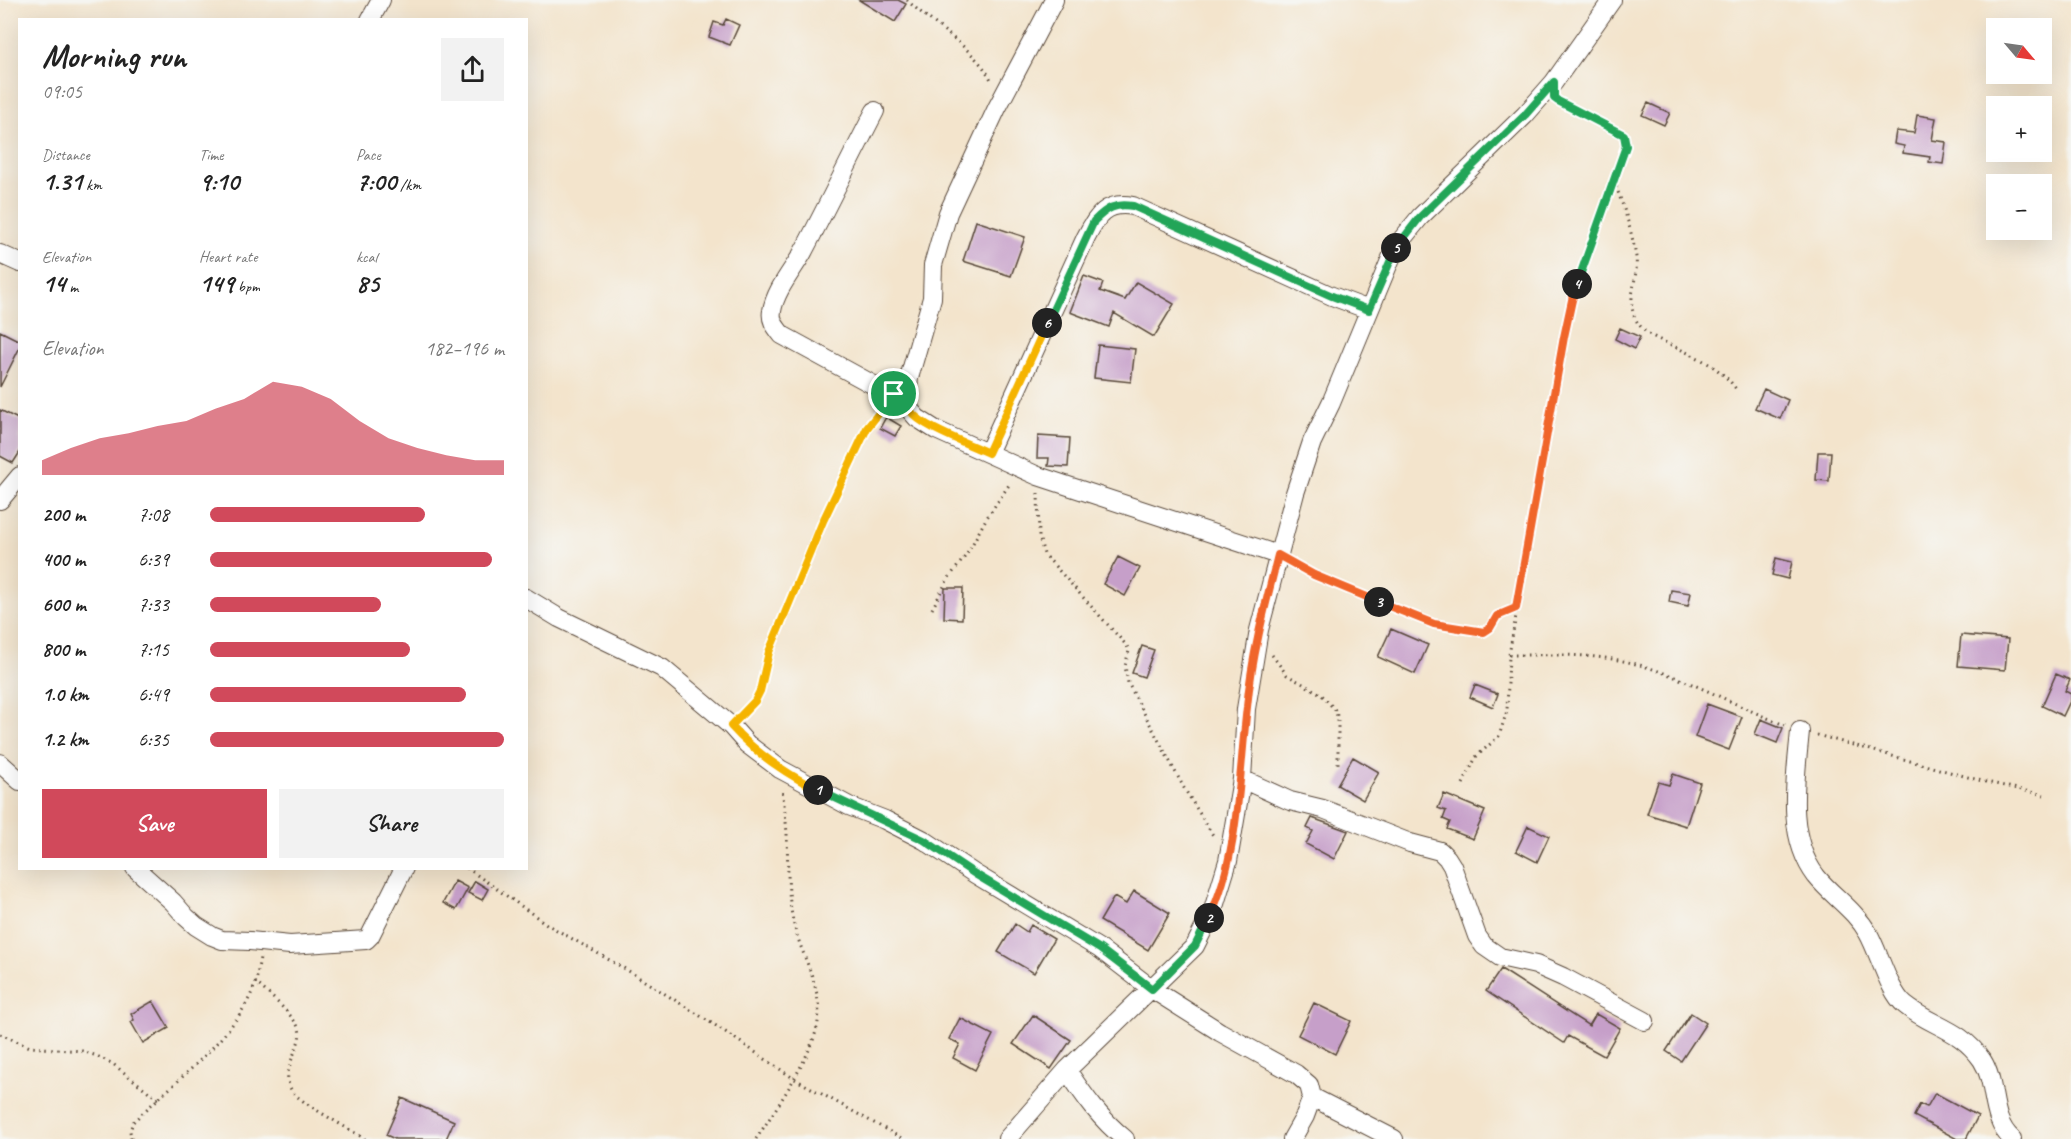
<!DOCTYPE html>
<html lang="en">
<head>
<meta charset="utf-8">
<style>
	:root { --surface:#fff; --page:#f2f2f2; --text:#222; --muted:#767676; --accent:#d1495b }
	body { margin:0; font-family:Caveat,sans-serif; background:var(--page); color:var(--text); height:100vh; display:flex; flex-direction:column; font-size:22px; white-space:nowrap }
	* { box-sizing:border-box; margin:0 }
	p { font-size:20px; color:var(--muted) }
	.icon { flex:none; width:33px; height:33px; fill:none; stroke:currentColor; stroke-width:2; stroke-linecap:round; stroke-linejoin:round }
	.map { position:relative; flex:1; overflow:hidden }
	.drawer { position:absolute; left:18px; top:18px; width:510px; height:852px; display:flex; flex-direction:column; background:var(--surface); border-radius:0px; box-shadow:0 6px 24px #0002 }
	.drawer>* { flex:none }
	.needle { width:39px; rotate:119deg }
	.tools { position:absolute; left:1986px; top:18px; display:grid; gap:12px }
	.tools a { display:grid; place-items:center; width:66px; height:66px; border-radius:0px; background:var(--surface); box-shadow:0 6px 24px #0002; font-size:30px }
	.pin { position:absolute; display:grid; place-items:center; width:51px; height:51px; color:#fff; margin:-26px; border:3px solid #fff; border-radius:50%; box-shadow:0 2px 6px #0007 }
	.km { position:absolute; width:30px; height:30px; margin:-15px; border-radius:50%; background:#222; color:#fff; font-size:16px; line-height:30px; text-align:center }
	.round { display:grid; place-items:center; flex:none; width:63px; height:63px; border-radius:0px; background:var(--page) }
	.headline { display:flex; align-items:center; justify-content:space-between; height:102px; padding:0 24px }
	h1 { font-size:33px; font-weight:700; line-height:45px }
	.stats { display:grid; grid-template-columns:repeat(3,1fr); gap:9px; height:102px; padding:6px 24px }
	.stats div { display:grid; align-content:center }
	.stats b { font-size:26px; font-weight:700 }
	.stats small { font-size:16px; font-weight:400 }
	.stats p { font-size:16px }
	.chart { height:168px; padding:12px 24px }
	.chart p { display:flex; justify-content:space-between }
	.chart svg { width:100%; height:108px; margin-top:6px; fill:var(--accent); opacity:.7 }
	.action { display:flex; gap:12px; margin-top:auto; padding:12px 24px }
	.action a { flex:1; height:69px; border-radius:0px; background:var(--accent); color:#fff; font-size:24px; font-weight:700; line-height:69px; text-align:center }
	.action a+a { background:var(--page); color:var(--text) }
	ul { padding:0 24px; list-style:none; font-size:20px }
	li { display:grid; grid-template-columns:96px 72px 1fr; align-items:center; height:45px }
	li i { height:15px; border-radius:8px; background:var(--accent) }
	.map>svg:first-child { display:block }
</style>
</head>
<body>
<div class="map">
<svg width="2071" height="1139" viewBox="0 0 2071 1139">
	<rect width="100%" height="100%" fill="#f6f6f2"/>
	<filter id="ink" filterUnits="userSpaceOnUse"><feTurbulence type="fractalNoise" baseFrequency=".0167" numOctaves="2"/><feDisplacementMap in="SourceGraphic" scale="12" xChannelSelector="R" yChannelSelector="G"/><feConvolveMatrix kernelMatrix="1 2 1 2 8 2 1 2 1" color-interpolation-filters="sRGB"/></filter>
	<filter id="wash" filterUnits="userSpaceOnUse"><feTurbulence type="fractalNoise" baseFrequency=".008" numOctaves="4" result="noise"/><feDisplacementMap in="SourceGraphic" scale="24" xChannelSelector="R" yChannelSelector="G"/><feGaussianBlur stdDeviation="1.35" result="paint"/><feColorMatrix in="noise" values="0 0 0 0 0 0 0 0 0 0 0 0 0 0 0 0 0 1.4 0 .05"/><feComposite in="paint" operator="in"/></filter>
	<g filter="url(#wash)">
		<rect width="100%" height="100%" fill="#f3e4cc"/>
		<g id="blocks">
			<path fill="#c69fc9" d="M859,0H898L906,4L895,22Z
				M726,19L739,25L730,45L709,37L714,22L723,25Z
				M1648,103L1670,113L1664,125L1642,115Z
				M1917,115L1936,118L1932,140L1946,142L1943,164L1929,162L1930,157L1903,153L1904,146L1894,144L1896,131L1914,133Z
				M976,221L1025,237L1011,276L963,261Z
				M1084,276L1103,283L1100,291L1125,300L1136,282L1174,304L1154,337L1114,313L1109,327L1070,312Z
				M1620,328L1640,337L1634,349L1615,339Z
				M0,331L20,341V347L0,387Z
				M1098,345L1135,349L1131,382L1094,378Z
				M1764,389L1788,400L1780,419L1755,408Z
				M0,410L20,420V452L13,463L0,456Z
				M886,417L901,426L895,436L880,428Z
				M1038,436L1070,438L1068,467L1048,466L1049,458H1037Z
				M1818,452H1831L1829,481L1816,480Z
				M1118,557L1140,568L1125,596L1103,584Z
				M1776,558L1792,562L1788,579L1772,575Z
				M945,588H963L962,619L944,618Z
				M1671,590L1691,593L1688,606L1669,602Z
				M1391,629L1428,645L1415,674L1378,657Z
				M1961,635L2008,639L2005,670L1958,666Z
				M1142,646L1154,650L1144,677L1132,673Z
				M2056,674L2070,680L2065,691L2071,694V699L2063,716L2042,706Z
				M1475,685L1498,694L1493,707L1470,697Z
				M1707,704L1742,717L1729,750L1695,737Z
				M1761,719L1783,728L1777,743L1755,734Z
				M1353,757L1379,772L1363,800L1337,785Z
				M1673,774L1700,783L1686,826L1647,814L1658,782L1669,785Z
				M1444,794L1485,811L1473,839L1447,829L1450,822L1443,819L1446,811L1438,808Z
				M1312,818L1348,831L1334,859L1306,844L1313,831L1307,828Z
				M1528,826L1549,836L1537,862L1516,851Z
				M455,881L468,888L456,910L443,903Z
				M475,881L488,889L482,900L468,893Z
				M1134,891L1170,913L1148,950L1100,921L1114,897L1126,904Z
				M1015,924L1027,932L1031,925L1054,939L1034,973L998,952Z
				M1501,969L1589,1026L1596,1014L1620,1028L1604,1056L1568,1036L1564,1043L1486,991Z
				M153,1001L169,1028L143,1043L131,1022L134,1020L131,1014Z
				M1314,1003L1351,1021L1335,1054L1298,1035Z
				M1691,1013L1706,1023L1681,1061L1666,1051Z
				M1033,1015L1071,1040L1051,1069L1013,1044Z
				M960,1018L993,1035L975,1070L953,1058L960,1044L949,1039Z
				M1935,1093L1978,1116L1966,1139H1957L1914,1116L1920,1104L1927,1107Z
				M402,1098L454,1121L446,1139H395L386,1135Z"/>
		</g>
	</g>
	<g filter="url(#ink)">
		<use href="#blocks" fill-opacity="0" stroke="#574638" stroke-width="1.5"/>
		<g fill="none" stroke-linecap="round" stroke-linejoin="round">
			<defs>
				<path id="street" d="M1054,0L997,108L948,213L933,265L932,298L909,378L907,396L909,409L917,418L936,430L1038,476L1278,555
					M370,20L381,0
					M875,111C850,159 827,207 802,254C792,271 775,291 772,311C770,321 776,327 782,335L881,389L907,396
					M0,254L20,263
					M988,453L1086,237C1097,215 1107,201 1133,206L1332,296L1369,310
					M0,500L20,476
					M526,598L559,618L662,668L731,726L747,744L780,769L849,806L885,820L924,840L975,874L1100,949L1152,989L1220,1032L1296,1074L1309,1085L1312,1097L1305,1116L1292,1139
					M1800,731C1796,777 1785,835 1816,876C1832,896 1855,910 1868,933C1879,952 1889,992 1905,1005C1932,1027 1960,1028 1982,1060C1998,1085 1989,1118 2012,1139
					M0,763L20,781
					M1242,779L1290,801L1323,809L1410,843L1440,851L1447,858L1452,866L1477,936L1484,946L1500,957L1536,965L1563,977L1645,1021
					M135,868L173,902L186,917L196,926L212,936L222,940L250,941L290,945L366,940L370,936L404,868
					M1067,1070C1084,1096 1101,1120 1125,1139
					M1312,1097L1394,1139
					M1007,1139L1067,1070L1195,946L1213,910L1228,861L1242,779L1246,709L1259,630L1295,493L1312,442L1331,403L1391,258L1398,244L1420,217L1525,115L1554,82L1612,0"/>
			</defs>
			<use href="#street" stroke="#574638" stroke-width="20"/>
			<path stroke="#574638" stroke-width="3" stroke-dasharray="1.5 4.5" stroke-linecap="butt" d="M907,0C932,25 978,50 992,82
				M1614,181C1623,205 1632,231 1636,257C1639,282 1622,305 1641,327C1647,335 1660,340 1669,344C1694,356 1719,365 1736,389
				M1038,493L1039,537L1044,554L1127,646L1129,651L1125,666L1128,683L1184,788L1214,837
				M1292,563L1314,575L1418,619L1450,628L1484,632L1490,629L1497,616L1516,608
				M932,609L948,579L967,554L986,519L1011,482
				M1272,655L1287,675L1321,694L1336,711L1338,721V765
				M1509,655C1551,655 1595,653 1636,664C1688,678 1735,706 1785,725
				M742,715L755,701L760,691L769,652L823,521L857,447L867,428L883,408
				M1817,735L1982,781L2044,795
				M1463,784L1476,757L1499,736L1507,711L1509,655L1572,300L1626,146L1624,135L1557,101
				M467,868L548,925L627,970L721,1029L793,1078L903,1139
				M255,982C267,993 294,1015 299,1029C304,1046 278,1070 292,1091C300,1103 350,1129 365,1139
				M0,1034L30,1047L82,1051L97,1056L113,1064L158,1099
				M131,1139L130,1131L133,1122C171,1085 241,1033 256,981C258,974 258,966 260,958
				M756,1139C774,1112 814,1053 818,1022C823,989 802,957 794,925C787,896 788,865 787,834C786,819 784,804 782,789"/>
			<use href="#street" stroke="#fff" stroke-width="18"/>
		</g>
	</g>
	<g fill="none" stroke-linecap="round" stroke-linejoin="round" filter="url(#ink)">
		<defs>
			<path id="split-1" d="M818,790C785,773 756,754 731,726L755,701L760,691L769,652L823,521L867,428L894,394"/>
			<path id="split-2" d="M818,790L924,840L975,874L1100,949L1152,989L1195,946L1209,918"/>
			<path id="split-3" d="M1209,918C1239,858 1239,774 1247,707C1252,655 1265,606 1278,555L1314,575L1379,602"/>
			<path id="split-4" d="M1379,602L1434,624L1484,632L1490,628L1497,616L1516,608L1564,337L1572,300L1577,284"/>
			<path id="split-5" d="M1396,248L1420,217L1525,115L1554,82V98L1558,101L1624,135L1626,146L1577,284"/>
			<path id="split-6" d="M1047,323L1094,221C1107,208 1115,203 1133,206L1332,296L1369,310L1396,248"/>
			<path id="split-7" d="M894,394L907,396C908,401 908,406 910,410C920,427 970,444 988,453L1047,323"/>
		</defs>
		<use href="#split-1" stroke="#fff" stroke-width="12"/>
		<use href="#split-2" stroke="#fff" stroke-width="12"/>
		<use href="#split-3" stroke="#fff" stroke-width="12"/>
		<use href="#split-4" stroke="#fff" stroke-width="12"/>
		<use href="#split-5" stroke="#fff" stroke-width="12"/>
		<use href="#split-6" stroke="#fff" stroke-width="12"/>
		<use href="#split-7" stroke="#fff" stroke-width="12"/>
		<use href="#split-1" stroke="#f5b400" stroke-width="8"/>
		<use href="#split-2" stroke="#22a559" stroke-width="8"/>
		<use href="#split-3" stroke="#f0652b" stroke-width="8"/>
		<use href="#split-4" stroke="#f0652b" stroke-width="8"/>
		<use href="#split-5" stroke="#22a559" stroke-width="8"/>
		<use href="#split-6" stroke="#22a559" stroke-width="8"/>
		<use href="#split-7" stroke="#f5b400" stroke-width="8"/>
	</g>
</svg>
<div class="tools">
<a><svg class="needle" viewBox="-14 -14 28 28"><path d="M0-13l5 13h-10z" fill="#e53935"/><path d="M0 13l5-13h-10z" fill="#767676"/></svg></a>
<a>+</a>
<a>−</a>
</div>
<div class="pin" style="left:894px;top:394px;background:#1e9e55"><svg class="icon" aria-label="arrive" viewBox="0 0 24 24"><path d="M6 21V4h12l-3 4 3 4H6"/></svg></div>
<b class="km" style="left:818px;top:790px">1</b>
<b class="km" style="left:1209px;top:918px">2</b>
<b class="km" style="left:1379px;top:602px">3</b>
<b class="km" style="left:1577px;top:284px">4</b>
<b class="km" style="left:1396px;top:248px">5</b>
<b class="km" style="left:1047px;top:323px">6</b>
<section class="drawer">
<div class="headline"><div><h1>Morning run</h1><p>09:05</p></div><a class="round"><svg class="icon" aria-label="share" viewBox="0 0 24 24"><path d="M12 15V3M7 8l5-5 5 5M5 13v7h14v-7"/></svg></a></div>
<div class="stats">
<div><p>Distance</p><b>1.31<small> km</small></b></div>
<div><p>Time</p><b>9:10</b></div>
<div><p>Pace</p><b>7:00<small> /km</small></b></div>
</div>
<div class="stats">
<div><p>Elevation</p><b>14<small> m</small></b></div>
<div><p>Heart rate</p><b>149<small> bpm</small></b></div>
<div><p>kcal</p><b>85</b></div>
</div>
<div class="chart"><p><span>Elevation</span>182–196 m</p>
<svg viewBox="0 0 160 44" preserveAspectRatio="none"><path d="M0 44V38L10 33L20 29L30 27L40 24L50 22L60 17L70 13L80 6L90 8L100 13L110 22L120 29L130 33L140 36L150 38L160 38V44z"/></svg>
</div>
<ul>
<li><b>200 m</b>7:08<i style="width:73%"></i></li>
<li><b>400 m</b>6:39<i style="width:96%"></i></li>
<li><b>600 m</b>7:33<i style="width:58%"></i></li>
<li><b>800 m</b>7:15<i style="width:68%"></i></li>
<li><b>1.0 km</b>6:49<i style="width:87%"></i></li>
<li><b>1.2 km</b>6:35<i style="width:100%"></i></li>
</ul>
<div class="action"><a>Save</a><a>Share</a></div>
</section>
</div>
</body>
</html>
